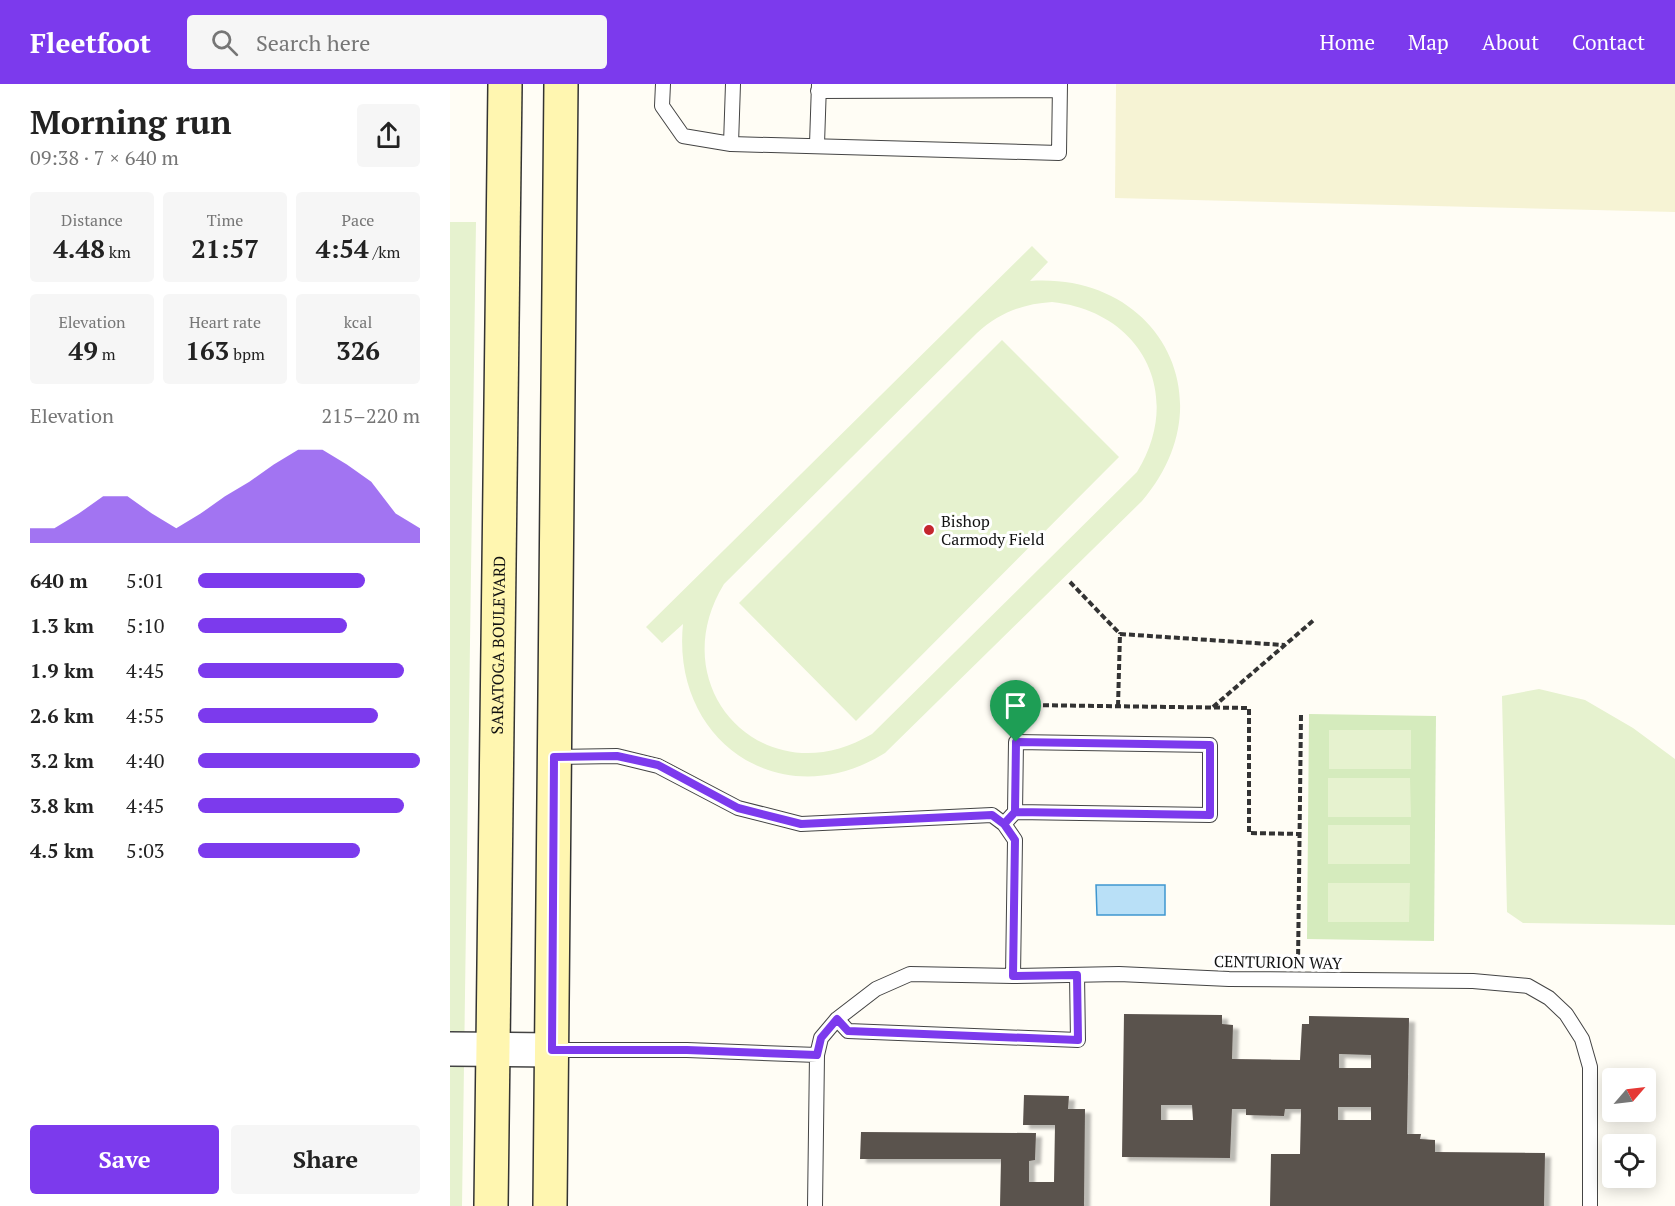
<!DOCTYPE html>
<html lang="en">
<head>
<meta charset="utf-8">
<style>
	:root { --surface:#fff; --page:#f6f6f6; --text:#222; --muted:#767676; --accent:#7c3aed }
	body { margin:0; font-family:"PT Serif",serif; background:var(--page); color:var(--text); height:100vh; display:flex; flex-direction:column; font-size:22px; white-space:nowrap }
	* { box-sizing:border-box; margin:0 }
	p { font-size:20px; color:var(--muted) }
	.icon { flex:none; width:33px; height:33px; fill:none; stroke:currentColor; stroke-width:2; stroke-linecap:round; stroke-linejoin:round }
	.map { position:relative; flex:1; overflow:hidden }
	.sheet { display:flex; flex-direction:column; background:var(--surface); width:450px }
	.sheet>* { flex:none }
	.needle { width:39px; rotate:62deg }
	.buttons { position:absolute; left:1152px; top:984px; display:grid; gap:12px }
	.buttons a { display:grid; place-items:center; width:54px; height:54px; border-radius:6px; background:var(--surface); box-shadow:0 3px 15px #0003; font-size:30px }
	.pin { position:absolute; display:grid; place-items:center; width:51px; height:51px; color:#fff; margin:-62px -26px; border-radius:50% 50% 50% 0; rotate:-45deg; box-shadow:0 0 6px #0007 }
	.pin .icon { rotate:45deg }
	.round { display:grid; place-items:center; flex:none; width:63px; height:63px; border-radius:6px; background:var(--page) }
	.head { display:flex; align-items:center; justify-content:space-between; height:102px; padding:0 30px }
	h1 { font-size:33px; font-weight:600; line-height:45px }
	.metrics { display:grid; grid-template-columns:repeat(3,1fr); gap:9px; height:102px; padding:6px 30px }
	.metrics div { display:grid; align-content:center; border-radius:6px; background:var(--page); text-align:center }
	.metrics b { font-size:26px; font-weight:600 }
	.metrics small { font-size:16px; font-weight:400 }
	.metrics p { font-size:16px }
	.chart { height:168px; padding:12px 30px }
	.chart p { display:flex; justify-content:space-between }
	.chart svg { width:100%; height:108px; margin-top:6px; fill:var(--accent); opacity:.7 }
	.primary-button { display:flex; gap:12px; margin-top:auto; padding:12px 30px }
	.primary-button a { flex:1; height:69px; border-radius:6px; background:var(--accent); color:#fff; font-size:24px; font-weight:600; line-height:69px; text-align:center }
	.primary-button a+a { background:var(--page); color:var(--text) }
	ul { padding:0 30px; list-style:none; font-size:20px }
	li { display:grid; grid-template-columns:96px 72px 1fr; align-items:center; height:45px }
	li i { height:15px; border-radius:8px; background:var(--accent) }
	header { display:flex; align-items:center; gap:36px; box-sizing:border-box; height:84px; padding:0 30px; background:var(--accent); color:#fff }
	header strong { font-size:28px }
	nav { display:flex; gap:33px; margin-inline-start:auto; font-size:21px }
	.search { width:420px; height:54px; background:var(--page); display:flex; align-items:center; gap:15px; box-sizing:border-box; padding:0 21px; border-radius:6px; color:var(--muted); font-size:22px }
	main { display:flex; flex:1; min-height:0 }
	.map>svg:first-child { display:block }
</style>
</head>
<body>
<header>
<strong>Fleetfoot</strong>
<div class="search"><svg class="icon" aria-label="search" viewBox="0 0 24 24"><circle cx="10" cy="10" r="6"/><path d="M15 15l6 6"/></svg>Search here</div>
<nav><a>Home</a><a>Map</a><a>About</a><a>Contact</a></nav>
</header>
<main>
<section class="sheet">
<div class="head"><div><h1>Morning run</h1><p>09:38 · 7 × 640 m</p></div><a class="round"><svg class="icon" aria-label="share" viewBox="0 0 24 24"><path d="M12 15V3M7 8l5-5 5 5M5 13v7h14v-7"/></svg></a></div>
<div class="metrics">
<div><p>Distance</p><b>4.48<small> km</small></b></div>
<div><p>Time</p><b>21:57</b></div>
<div><p>Pace</p><b>4:54<small> /km</small></b></div>
</div>
<div class="metrics">
<div><p>Elevation</p><b>49<small> m</small></b></div>
<div><p>Heart rate</p><b>163<small> bpm</small></b></div>
<div><p>kcal</p><b>326</b></div>
</div>
<div class="chart"><p><span>Elevation</span>215–220 m</p>
<svg viewBox="0 0 160 44" preserveAspectRatio="none"><path d="M0 44V38L10 38L20 32L30 25L40 25L50 32L60 38L70 32L80 25L90 19L100 12L110 6L120 6L130 12L140 19L150 32L160 38V44z"/></svg>
</div>
<ul>
<li><b>640 m</b>5:01<i style="width:75%"></i></li>
<li><b>1.3 km</b>5:10<i style="width:67%"></i></li>
<li><b>1.9 km</b>4:45<i style="width:93%"></i></li>
<li><b>2.6 km</b>4:55<i style="width:81%"></i></li>
<li><b>3.2 km</b>4:40<i style="width:100%"></i></li>
<li><b>3.8 km</b>4:45<i style="width:93%"></i></li>
<li><b>4.5 km</b>5:03<i style="width:73%"></i></li>
</ul>
<div class="primary-button"><a>Save</a><a>Share</a></div>
</section>
<div class="map">
<svg width="1225" height="1122" viewBox="0 0 1225 1122">
	<defs>
		<filter id="shadow"><feDropShadow dx="6" dy="4" stdDeviation="1.5" flood-color="#0004"/></filter>
	</defs>
	<rect width="100%" height="100%" fill="#fffdf5"/>
	<path fill="#f6f3d4" d="M666,0H1225V128L665,114Z"/>
	<path fill="#d5ebbd" d="M859,630L986,632L984,857L857,855Z"/>
	<path fill="#e6f2cf" fill-rule="evenodd" d="M0,138H26L12,1122H0Z
		M582,162L598,178L580,197C709,188 778,317 692,417L435,669C332,733 221,658 233,540L212,559L196,543ZM602,218C691,227 735,310 687,388L422,650C316,714 210,605 274,500L527,249C549,229 572,220 602,218Z
		M552,256L669,373L406,637L289,519Z
		M1089,605L1135,616L1183,644L1225,675V841L1073,839L1057,828L1052,612Z
		M879,646H961V685H879Z
		M878,694H960L961,733H878Z
		M878,741H960V780H878Z
		M878,799H960L959,838H878Z"/>
	<path fill="#b9e0f7" stroke="#3f96cf" stroke-width="1.5" d="M646,801H715V831H647Z"/>
	<path fill="#5a524d" fill-rule="evenodd" filter="url(#shadow)" d="M674,930L772,931V940L783,941L782,975L850,976L852,940H859V932L959,934L957,1050H971L970,1055L985,1056V1068L1095,1069L1094,1122H820L821,1070H850L851,1025H835L834,1032L796,1031V1025H782L780,1074L672,1073ZM889,970L921,971V984H889ZM711,1021H742L743,1036H711ZM888,1023H921V1036H888Z
		M574,1011L619,1012L618,1025H635L634,1122H550L551,1075H410L411,1048L586,1049L585,1076L579,1077V1098H604L605,1041H573Z"/>
	<g fill="none" stroke-linecap="round" stroke-linejoin="round">
		<defs>
			<path id="service" d="M213,0L212,22L233,52L281,60L609,69L610,0
				M368,7L609,6
				M281,60L283,0
				M367,60L369,0
				M105,673L167,672L208,682L288,724L351,740L542,731L554,740L565,756L563,892
				M554,740L565,728L566,658L760,661V731L565,728
				M387,935L398,947L628,956L627,891
				M102,966H237L367,971
				M365,1122L367,971L371,954L387,935L426,905L460,890L563,892L669,890L779,895L1023,897L1078,902L1099,914L1116,930L1132,955L1140,983V1122"/>
			<path id="tertiary" d="M0,965L102,966"/>
			<g id="secondary">
				<path id="s1" d="M41,1122L55,0"/>
				<path d="M100,1122L111,0"/>
			</g>
		</defs>
		<use href="#service" stroke="#444" stroke-width="16"/>
		<use href="#tertiary" stroke="#444" stroke-width="36"/>
		<use href="#secondary" stroke="#333" stroke-width="36"/>
		<path stroke="#333" stroke-width="4" stroke-dasharray="6 3" stroke-linecap="butt" d="M620,498L670,550
			M575,621L799,624V749L850,750
			M668,622L670,550L834,561
			M763,623L865,535
			M848,880L851,631"/>
		<use href="#service" stroke="#fff" stroke-width="14"/>
		<use href="#tertiary" stroke="#fff" stroke-width="33"/>
		<use href="#secondary" stroke="#fff6b0" stroke-width="33"/>
	</g>
	<g fill="none" stroke-linecap="round" stroke-linejoin="round">
		<defs>
			<path id="route" d="M566,658L565,728L554,740L542,731L351,740L288,724L208,681L167,672L104,673L102,966H237L367,971L371,954L387,935L398,947L628,956L627,891L563,892L565,756L554,740L565,728L760,731V661L566,658"/>
		</defs>
		<use href="#route" stroke="#fff" stroke-width="12"/>
		<use href="#route" stroke="#7c3aed" stroke-width="8"/>
	</g>
	<circle fill="#c4262e" stroke="#fff" stroke-width="2" cx="479" cy="446" r="6"/>
	<g text-anchor="middle" stroke-width="6" stroke-linejoin="round" paint-order="stroke">
		<g font-size="16" fill="#111" stroke="#fff" text-anchor="start">
			<text x="491" y="443">Bishop<tspan x="491" dy="18">Carmody Field</tspan></text>
		</g>
		<g font-size="16" fill="#111" stroke="#fff">
			<text dy="6" stroke="none"><textPath href="#s1" startOffset="561">SARATOGA BOULEVARD</textPath></text>
			<text transform="translate(828 878) rotate(1)" y="6">CENTURION WAY</text>
		</g>
	</g>
</svg>
<div class="buttons">
<a><svg class="needle" viewBox="-14 -14 28 28"><path d="M0-13l5 13h-10z" fill="#e53935"/><path d="M0 13l5-13h-10z" fill="#767676"/></svg></a>
<a><svg class="icon" aria-label="locate" viewBox="0 0 24 24"><circle cx="12" cy="12" r="6"/><path d="M12 2v4M12 18v4M2 12h4M18 12h4"/></svg></a>
</div>
<div class="pin" style="left:566px;top:658px;background:#1e9e55"><svg class="icon" aria-label="arrive" viewBox="0 0 24 24"><path d="M6 21V4h12l-3 4 3 4H6"/></svg></div>
</div>
</main>
</body>
</html>
